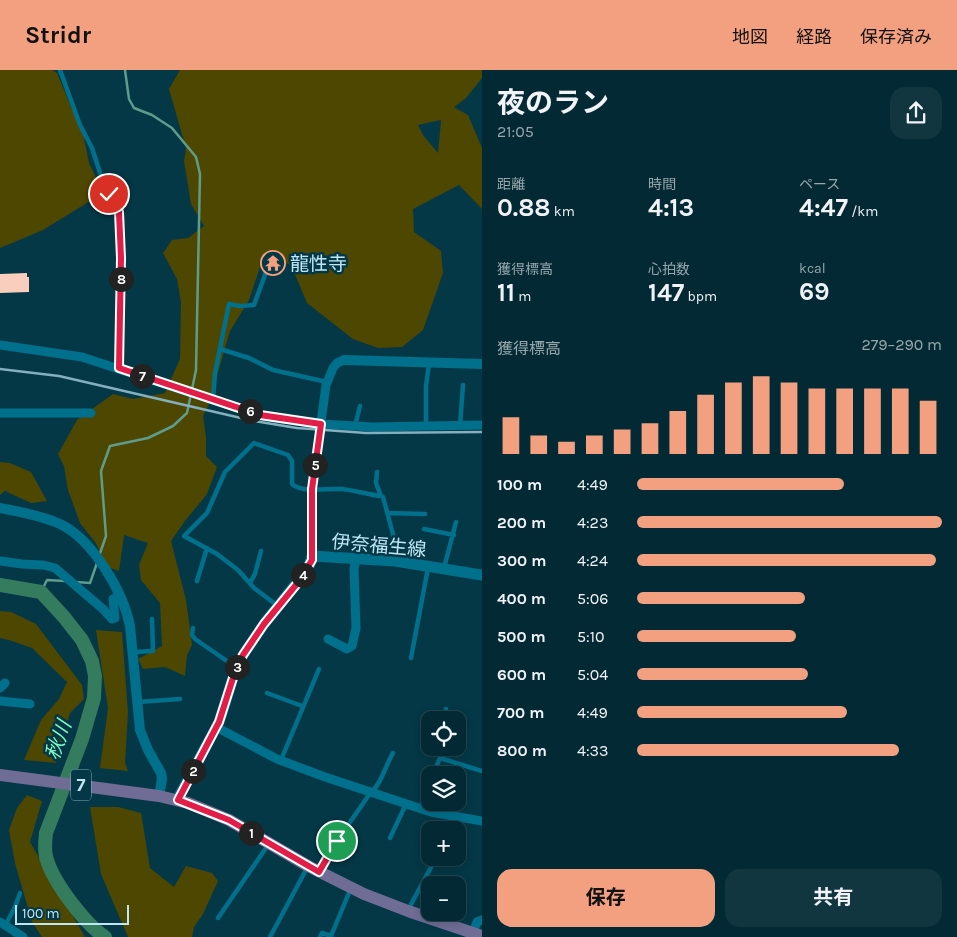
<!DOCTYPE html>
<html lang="ja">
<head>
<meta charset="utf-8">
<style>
	:root { --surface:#032a34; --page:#113640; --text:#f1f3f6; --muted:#97a7ac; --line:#24464f; --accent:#f2a07f }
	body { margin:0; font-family:Karla,"Noto Sans JP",sans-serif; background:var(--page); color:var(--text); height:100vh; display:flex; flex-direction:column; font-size:19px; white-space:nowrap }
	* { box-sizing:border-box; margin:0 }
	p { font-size:16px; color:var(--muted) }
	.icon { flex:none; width:28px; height:28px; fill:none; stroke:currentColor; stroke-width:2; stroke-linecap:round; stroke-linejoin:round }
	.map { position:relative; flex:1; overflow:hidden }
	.details { display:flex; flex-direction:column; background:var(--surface); width:475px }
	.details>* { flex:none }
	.tools { position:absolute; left:421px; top:641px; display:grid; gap:10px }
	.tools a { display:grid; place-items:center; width:45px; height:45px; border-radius:10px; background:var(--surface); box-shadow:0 2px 8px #0003,0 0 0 1px var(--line); font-size:25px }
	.scale { position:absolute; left:15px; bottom:12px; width:114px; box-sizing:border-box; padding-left:5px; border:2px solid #bee6f5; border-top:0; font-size:14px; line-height:18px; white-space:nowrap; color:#bee6f5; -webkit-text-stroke:4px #043846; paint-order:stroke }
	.pin { position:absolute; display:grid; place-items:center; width:42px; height:42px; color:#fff; margin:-21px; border:2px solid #fff; border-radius:50%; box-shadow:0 1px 5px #0007 }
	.km { position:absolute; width:25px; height:25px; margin:-12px; border-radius:50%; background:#222; color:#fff; font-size:14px; line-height:25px; text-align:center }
	.round { display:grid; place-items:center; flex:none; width:52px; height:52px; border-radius:15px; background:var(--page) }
	.overview { display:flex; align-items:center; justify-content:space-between; height:85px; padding:0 15px }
	h1 { font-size:28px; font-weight:700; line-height:38px }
	.stats { display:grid; grid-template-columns:repeat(3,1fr); gap:8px; height:85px; padding:5px 15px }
	.stats div { display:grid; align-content:center }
	.stats b { font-size:25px; font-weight:700 }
	.stats small { font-size:14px; font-weight:400 }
	.stats p { font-size:14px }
	.chart { height:140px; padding:10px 15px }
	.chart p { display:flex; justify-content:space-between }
	.chart svg { width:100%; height:90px; margin-top:5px; stroke:var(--accent); stroke-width:6 }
	.cta { display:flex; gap:10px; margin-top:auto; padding:10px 15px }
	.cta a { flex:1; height:58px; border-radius:15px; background:var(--accent); color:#111; font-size:20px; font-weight:700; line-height:58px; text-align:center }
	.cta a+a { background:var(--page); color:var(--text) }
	ul { padding:0 15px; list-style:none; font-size:16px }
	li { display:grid; grid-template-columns:80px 60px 1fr; align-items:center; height:38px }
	li i { height:12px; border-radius:6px; background:var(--accent) }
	header { display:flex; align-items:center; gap:30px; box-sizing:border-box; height:70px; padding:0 25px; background:var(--accent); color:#111 }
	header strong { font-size:24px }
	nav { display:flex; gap:28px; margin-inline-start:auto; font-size:18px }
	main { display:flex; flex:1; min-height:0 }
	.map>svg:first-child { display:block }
</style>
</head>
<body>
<header>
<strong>Stridr</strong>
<nav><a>地図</a><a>経路</a><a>保存済み</a></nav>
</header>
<main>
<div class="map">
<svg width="482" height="867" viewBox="0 0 482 867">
	<rect width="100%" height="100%" fill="#043846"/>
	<path fill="#4e4702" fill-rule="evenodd" d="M0,0H52L57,3L84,68L89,93L102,120L95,128L43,160L0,178Z
		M180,0H482V8L466,28L454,37L468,45L482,78V139L459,115L413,139L414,162L441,181L443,203L423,260L402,277L378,278L353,269L307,233L291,195L264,185L249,230L230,261L209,334L203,346L206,367V386L217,397L207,424L185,451L171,471L186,530L192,575L187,585L185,606L165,597L143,599L138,589L162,576L160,533L141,510L139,495L148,473L124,465L119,501L108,497L95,472L80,453L68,420L64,396L58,384L77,350L113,324L133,329L165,323L180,289L181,232L177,209L163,183L172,170L188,168L204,156L191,134L184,91L186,78L169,19ZM440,50L441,51L438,83L423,65L418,55Z
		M0,392L10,393L31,402L47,431L31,433L5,421L0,425Z
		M0,541L11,542L36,554L82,615L84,629L70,643L56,693L24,690L41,650L59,629L67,612L32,578L9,570L0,568Z
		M96,560L122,562L128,643L125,692L128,701L100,698L108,638Z
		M27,725L42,731L30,772L85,867H42L32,852L15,793L9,760L17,738Z
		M90,737H118L141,743L150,798L174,817L186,796L212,803L218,811L203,844L194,857L192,867H128L101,804Z"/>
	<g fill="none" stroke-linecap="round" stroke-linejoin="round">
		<path stroke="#5e9c8b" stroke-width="2.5" d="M99,486L106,466L101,401L110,376L148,368L173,356L187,343L196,300L200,104L196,87L172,58L152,45L134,38L129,29L125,0
			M76,512L90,513L97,493
			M41,522L47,510L65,511"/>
		<path stroke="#357c5e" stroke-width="14" d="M0,515L41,522L64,547L82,570L92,591L95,606L94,628L82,669L46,763C45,772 44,782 47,790C54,813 85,854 105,867"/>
	</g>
	<path fill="#facebc" d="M27,203V207H29V222L0,223V204Z"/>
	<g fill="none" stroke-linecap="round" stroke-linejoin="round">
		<path stroke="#01708c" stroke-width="4.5" d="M60,0L80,55L92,78L103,112L119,142L121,188L119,299
			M220,279L249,288L273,300L327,312
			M213,330L215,303L229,234L240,236L254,235L265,205L267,196
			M355,356L360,336
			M426,356V316L429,294
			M460,356L463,315
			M377,402L376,413L381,426L383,427L393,464L395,490
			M387,443L425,444
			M424,459L454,465
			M444,498L456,452
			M197,511L207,478
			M250,513L255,504L261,481
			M278,536L254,518L238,500L217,484L184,466L207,443L225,402L254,373L288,385L292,391V414C304,424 327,418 342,419C354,420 369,425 381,426
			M193,558L192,565L195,569L237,598
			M134,582L153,581L152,549
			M411,588L428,498
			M267,623L302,636
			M138,632L180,629
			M444,650L446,639
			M440,688L482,701
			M281,690L319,599
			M433,705L440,688L441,678
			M420,738L430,713
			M390,768L406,734
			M320,800L337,771L371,722C381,715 386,694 393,683
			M408,840L436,788
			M218,848L268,775
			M5,856L15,837L20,823
			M270,867L307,798
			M320,867L322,863L331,866L351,818"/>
		<path stroke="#01708c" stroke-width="9" d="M0,275L82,287L213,330L260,345L276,348L321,354L373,357L482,355
			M0,343H91
			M312,486V419L326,315L333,298L337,293L344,290
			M0,491L22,494L43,495L55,498L103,539L112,549L115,548L113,529L120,526
			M328,569L347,579L352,576L356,558L354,499L356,490
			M0,618L5,613
			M0,631L30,634
			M216,657L277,689L325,707L431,742L482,751
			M0,852L23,867
			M473,863L477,852L482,850"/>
		<path stroke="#01708c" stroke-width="10" d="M344,290L482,294
			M0,438C19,442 41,445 60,454C92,469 123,521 130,556L140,660L148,680L161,703L162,709L159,726"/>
		<path stroke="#01708c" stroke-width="11" d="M177,730L219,652L233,608L243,585L264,554L299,510L309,496L312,486L395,491L482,505"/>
		<path stroke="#6f6c95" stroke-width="12" d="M0,705L159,726L188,733L229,750L308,796L364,824L408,841L482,866"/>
		<path stroke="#83afbe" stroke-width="2.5" d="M0,299L59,306L254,351L297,358L366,363L482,362"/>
	</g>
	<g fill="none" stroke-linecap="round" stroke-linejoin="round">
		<defs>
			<path id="route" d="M109,124L119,142L121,188L119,298L260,345L321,354L312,419V490L300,510L264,554L243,585L233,608L219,652L178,730L229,750L319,802L337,771"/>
		</defs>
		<use href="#route" stroke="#fff" stroke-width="10"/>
		<use href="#route" stroke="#e11d48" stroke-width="6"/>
	</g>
	<defs>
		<symbol id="temple-ring" viewBox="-11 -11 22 22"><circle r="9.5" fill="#043846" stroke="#f2a07f" stroke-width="1.5"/><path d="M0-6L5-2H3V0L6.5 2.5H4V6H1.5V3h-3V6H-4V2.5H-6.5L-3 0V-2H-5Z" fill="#f2a07f"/></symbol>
	</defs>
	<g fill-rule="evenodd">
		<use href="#temple-ring" x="259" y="179" width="28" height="28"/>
	</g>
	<g text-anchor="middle" stroke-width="5" stroke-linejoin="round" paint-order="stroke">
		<rect fill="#043846" stroke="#86b2c0" stroke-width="1" x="71" y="699.5" width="20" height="31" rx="4"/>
		<g font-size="18" font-weight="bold" fill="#bee6f5">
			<text x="81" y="721">7</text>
		</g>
		<g font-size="19" fill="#bee6f5" stroke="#043846" text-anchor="start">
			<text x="290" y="200">龍性寺</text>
		</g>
		<g font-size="19" fill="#bee6f5" stroke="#043846">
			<text transform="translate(379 475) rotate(5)" y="7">伊奈福生線</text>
		</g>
		<g font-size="20" font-style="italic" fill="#7dfdc5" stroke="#043846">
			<text transform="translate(58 670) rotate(-70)" y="7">秋川</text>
		</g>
	</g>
</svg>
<div class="tools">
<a><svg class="icon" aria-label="locate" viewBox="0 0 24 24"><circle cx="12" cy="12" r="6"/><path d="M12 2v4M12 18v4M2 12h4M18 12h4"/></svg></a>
<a><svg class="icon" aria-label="layers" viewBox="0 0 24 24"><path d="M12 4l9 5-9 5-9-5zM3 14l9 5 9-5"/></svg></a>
<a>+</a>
<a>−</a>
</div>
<div class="scale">100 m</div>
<div class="pin" style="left:337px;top:771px;background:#1e9e55"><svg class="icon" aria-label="arrive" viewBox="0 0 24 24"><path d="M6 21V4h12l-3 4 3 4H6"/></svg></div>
<div class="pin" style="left:109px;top:124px;background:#d93025"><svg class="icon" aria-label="check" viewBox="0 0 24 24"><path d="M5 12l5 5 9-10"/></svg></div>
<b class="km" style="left:251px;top:763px">1</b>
<b class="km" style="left:193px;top:701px">2</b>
<b class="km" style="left:237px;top:597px">3</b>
<b class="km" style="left:303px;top:505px">4</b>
<b class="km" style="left:315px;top:395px">5</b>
<b class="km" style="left:250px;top:341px">6</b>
<b class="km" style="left:142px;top:306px">7</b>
<b class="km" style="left:121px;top:209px">8</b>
</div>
<section class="details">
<div class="overview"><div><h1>夜のラン</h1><p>21:05</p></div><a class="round"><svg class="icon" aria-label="share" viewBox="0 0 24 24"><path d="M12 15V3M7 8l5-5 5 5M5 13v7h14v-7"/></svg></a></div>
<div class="stats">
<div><p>距離</p><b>0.88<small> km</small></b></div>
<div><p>時間</p><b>4:13</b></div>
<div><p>ペース</p><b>4:47<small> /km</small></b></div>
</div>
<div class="stats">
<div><p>獲得標高</p><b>11<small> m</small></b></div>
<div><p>心拍数</p><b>147<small> bpm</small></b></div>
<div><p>kcal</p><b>69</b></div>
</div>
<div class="chart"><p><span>獲得標高</span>279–290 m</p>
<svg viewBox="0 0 160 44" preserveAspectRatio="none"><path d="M5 44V26M15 44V35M25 44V38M35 44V35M45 44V32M55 44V29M65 44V23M75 44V15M85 44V9M95 44V6M105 44V9M115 44V12M125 44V12M135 44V12M145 44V12M155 44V18"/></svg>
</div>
<ul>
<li><b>100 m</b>4:49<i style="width:68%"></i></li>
<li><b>200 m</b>4:23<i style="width:100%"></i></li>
<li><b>300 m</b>4:24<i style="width:98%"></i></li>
<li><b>400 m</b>5:06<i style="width:55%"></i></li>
<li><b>500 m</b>5:10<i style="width:52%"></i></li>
<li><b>600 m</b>5:04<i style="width:56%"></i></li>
<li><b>700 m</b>4:49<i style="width:69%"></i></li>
<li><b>800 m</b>4:33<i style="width:86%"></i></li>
</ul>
<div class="cta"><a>保存</a><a>共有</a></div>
</section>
</main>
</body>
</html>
